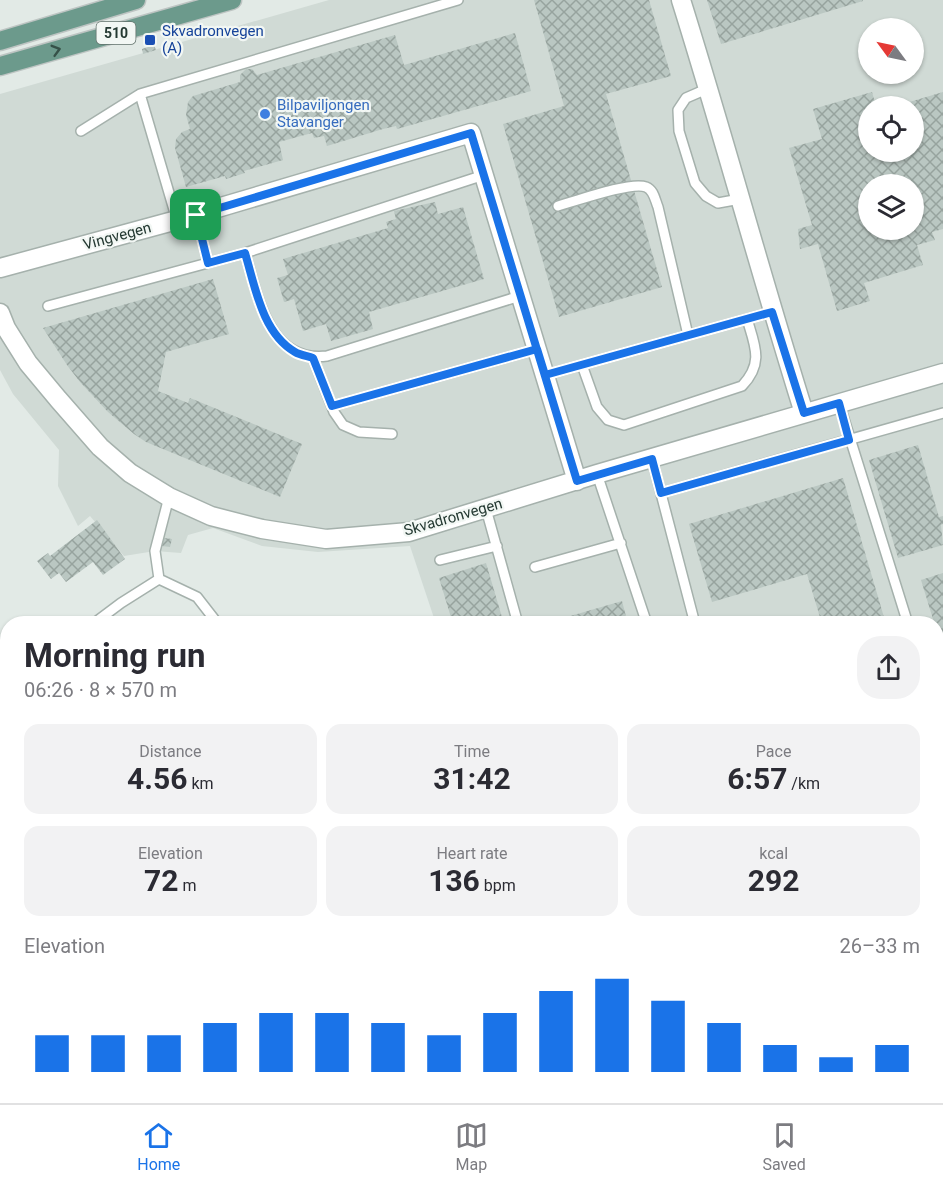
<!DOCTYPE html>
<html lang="en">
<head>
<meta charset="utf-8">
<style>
	:root { --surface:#fff; --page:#f2f2f3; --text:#2b2b33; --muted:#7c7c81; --line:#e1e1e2; --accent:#1a73e8 }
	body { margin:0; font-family:Roboto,sans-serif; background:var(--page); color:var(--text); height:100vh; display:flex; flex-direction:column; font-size:22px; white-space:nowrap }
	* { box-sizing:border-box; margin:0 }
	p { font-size:20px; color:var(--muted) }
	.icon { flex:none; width:33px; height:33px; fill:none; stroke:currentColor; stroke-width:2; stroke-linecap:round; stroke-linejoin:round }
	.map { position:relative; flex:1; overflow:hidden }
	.panel { position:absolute; left:0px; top:616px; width:944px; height:488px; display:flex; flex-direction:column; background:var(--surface); border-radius:24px 24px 0 0; box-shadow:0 2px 4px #0004 }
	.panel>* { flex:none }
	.needle { width:39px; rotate:303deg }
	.controls { position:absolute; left:858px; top:18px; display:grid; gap:12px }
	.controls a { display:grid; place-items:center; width:66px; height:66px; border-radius:50%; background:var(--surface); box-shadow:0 2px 4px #0004; font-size:30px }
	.pin { position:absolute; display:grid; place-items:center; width:51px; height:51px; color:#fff; margin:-26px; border-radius:12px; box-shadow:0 3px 9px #0006 }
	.round { display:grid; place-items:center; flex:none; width:63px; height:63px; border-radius:24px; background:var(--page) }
	.head { display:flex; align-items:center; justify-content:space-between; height:102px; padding:0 24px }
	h1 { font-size:33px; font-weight:700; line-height:45px }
	.figures { display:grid; grid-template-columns:repeat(3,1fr); gap:9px; height:102px; padding:6px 24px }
	.figures div { display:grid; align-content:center; border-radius:15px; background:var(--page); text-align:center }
	.figures b { font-size:30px; font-weight:700 }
	.figures small { font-size:16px; font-weight:400 }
	.figures p { font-size:16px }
	.chart { height:168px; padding:12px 24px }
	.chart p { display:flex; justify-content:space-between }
	.chart svg { width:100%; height:108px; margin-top:6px; stroke:var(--accent); stroke-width:6 }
	.tab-bar { display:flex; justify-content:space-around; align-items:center; height:84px; border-top:2px solid var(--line); background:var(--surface); font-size:16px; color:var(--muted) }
	.tab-bar a { display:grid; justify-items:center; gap:3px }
	.tab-bar .active { color:var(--accent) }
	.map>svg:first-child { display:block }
</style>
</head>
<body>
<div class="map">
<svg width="943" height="1103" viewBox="0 0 943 1103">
	<defs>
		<pattern id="building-cross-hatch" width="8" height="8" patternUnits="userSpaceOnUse" patternTransform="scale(1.5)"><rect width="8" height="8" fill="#bac7c2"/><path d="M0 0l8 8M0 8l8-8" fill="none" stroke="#97a39e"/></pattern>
	</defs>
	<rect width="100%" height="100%" fill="#e2eae6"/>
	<path fill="#d0dad5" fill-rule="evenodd" d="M329,0H943V705L936,707V624H436L410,546L318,552L262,546L213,528L188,535L181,553L155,551L124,556L90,516L78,526L58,486L59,450L13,394L0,370V94ZM868,28H914V74H868ZM868,106H914V152H868ZM868,184H914V230H868Z"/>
	<path fill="url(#building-cross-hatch)" fill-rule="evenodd" d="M534,0H649L671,76L606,94L662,287L559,317L503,124L564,106Z
		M707,0H863V1L721,44Z
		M515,33L531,91L397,129L396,126L383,129L327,146L324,136L314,138L312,133L279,142L283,160L244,171L245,173L226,179L225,176L186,187L175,148L176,139L182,132L190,129L186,115L188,102L193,96L240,82V75L246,69H252L257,75L395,35L404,65Z
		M154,45L156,50L143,54L142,49Z
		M872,92L876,106H868V152H914V106H896L943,92V229L932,232L935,240L917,245L923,265L864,283L870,301L837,311L818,244L800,249L798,229L812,225L789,148L822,139L813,109ZM868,184H914V230H868Z
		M435,202L438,214L463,207L484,279L369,312L373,329L331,341L326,324L303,331L294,299L284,302L277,278L288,275L283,259L388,228L386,222L396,219L394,211Z
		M213,279L229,334L166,352L158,391L188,403L190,398L302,444L280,497L146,442L134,434L108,412L80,382L67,365L43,328Z
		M918,445L939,517L943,516V524L941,525L943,545L898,558L869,460Z
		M843,478L886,624H822L807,574L712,602L689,524Z
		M97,520L125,559L103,575L93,562L66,582L59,573L51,579L37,561L48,553L50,556Z
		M164,538L172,539L170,547L162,546Z
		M486,563L504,624H453L439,578Z
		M943,573V641L940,642L921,580Z
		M622,601L628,624H569L567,617Z
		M943,739V805L936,807V741Z
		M0,934L8,942V959L4,962L0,958Z"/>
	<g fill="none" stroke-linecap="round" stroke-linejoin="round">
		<defs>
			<path id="lane" d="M709,88L686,98L678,110L679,131L695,183L706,196L718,203L740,199
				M140,94L177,220
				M81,131L140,94L458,0
				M558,206C576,201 631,181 646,187C654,190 655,200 658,207L688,335
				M196,215L208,263
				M245,253C258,296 268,363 327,356L520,296
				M48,306L245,253L484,175
				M313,358L334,412L343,425L359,432L392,434
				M582,365L597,407L608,420L624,425L742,386C764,363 755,346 747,319
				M545,375L772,312
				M839,403L908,624
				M332,406L537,349
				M652,459L695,624
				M597,474L647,624
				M661,493L943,413
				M486,509L518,624
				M440,560L497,546
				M535,567L621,543
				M159,579L155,551L169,497
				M93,624L121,603L159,579L197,597L218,624
				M0,693L8,687
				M0,884L8,892
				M581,1096L586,1103"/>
			<path id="street" d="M681,0C724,137 761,276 804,413
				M0,268L177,220L471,133L577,481
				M0,313L6,328L28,363L58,399L100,447L130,473L169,497L211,516L262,529L326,539L409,532L597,474L943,373"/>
			<path id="primary" d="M0,41L136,0
				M0,66L232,0"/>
		</defs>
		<use href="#lane" stroke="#a5b1ac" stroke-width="12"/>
		<use href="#street" stroke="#a5b1ac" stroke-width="21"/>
		<use href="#primary" stroke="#bdc4c2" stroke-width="21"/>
		<use href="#lane" stroke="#fff" stroke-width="9"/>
		<use href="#street" stroke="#fff" stroke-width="18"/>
		<use href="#primary" stroke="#6c9a8c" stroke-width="18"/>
	</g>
	<defs><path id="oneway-chevron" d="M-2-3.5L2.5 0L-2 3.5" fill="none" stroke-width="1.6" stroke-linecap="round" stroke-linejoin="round" transform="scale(1.5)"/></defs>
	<use stroke="#365148" href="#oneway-chevron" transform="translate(56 50) rotate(-16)"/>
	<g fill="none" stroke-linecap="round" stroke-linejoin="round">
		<defs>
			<path id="route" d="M196,215L208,263L245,253C255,286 262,333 295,352C300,355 307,356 313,358L332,406L537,349L545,375L772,312L804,413L839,403L849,440L661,493L652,459L577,481C541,365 506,249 471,133L196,215"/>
		</defs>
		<use href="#route" stroke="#fff" stroke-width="12"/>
		<use href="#route" stroke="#1a73e8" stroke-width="8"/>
	</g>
	<rect fill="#1a4fb4" stroke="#f2f7f4" stroke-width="2" x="144" y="34" width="12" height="12" rx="3"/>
	<circle fill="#3f7fe0" stroke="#f2f7f4" stroke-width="2" cx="265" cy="114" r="6"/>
	<g text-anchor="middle" stroke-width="4.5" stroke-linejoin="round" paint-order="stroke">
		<rect fill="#f2f7f4" stroke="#62726c" stroke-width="1.5" x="96.5" y="22" width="39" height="22" rx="4.5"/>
		<g font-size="14" font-weight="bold" fill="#243932">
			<text x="116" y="38">510</text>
		</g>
		<g font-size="15" fill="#164399" stroke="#f2f7f4" text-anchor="start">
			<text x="162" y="36">Skvadronvegen<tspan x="162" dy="17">(A)</tspan></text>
		</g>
		<g font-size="15" fill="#366cbe" stroke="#f2f7f4" text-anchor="start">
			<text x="277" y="110">Bilpaviljongen<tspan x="277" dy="17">Stavanger</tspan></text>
		</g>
		<g font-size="15" fill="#243932" stroke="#f2f7f4">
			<text transform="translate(117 236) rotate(-15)" y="5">Vingvegen</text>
			<text transform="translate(453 517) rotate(-16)" y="5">Skvadronvegen</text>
		</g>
	</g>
</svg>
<div class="controls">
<a><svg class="needle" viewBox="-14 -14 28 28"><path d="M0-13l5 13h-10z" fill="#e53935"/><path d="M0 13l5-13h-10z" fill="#7c7c81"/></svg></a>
<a><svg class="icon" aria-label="locate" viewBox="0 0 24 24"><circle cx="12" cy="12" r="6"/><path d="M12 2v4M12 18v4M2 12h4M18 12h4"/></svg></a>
<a><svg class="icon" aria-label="layers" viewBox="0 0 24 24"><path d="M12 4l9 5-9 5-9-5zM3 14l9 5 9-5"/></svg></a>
</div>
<div class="pin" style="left:196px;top:215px;background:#1e9e55"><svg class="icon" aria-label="arrive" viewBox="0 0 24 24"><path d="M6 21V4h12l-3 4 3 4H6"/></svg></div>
<section class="panel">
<div class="head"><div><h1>Morning run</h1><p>06:26 · 8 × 570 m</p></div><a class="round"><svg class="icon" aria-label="share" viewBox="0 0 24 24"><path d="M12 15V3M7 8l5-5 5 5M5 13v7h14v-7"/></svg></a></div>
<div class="figures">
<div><p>Distance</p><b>4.56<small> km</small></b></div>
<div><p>Time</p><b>31:42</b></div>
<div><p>Pace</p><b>6:57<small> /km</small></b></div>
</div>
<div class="figures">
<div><p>Elevation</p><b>72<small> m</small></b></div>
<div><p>Heart rate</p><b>136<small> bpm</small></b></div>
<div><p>kcal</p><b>292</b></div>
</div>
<div class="chart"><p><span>Elevation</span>26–33 m</p>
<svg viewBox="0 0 160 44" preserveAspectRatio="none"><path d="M5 44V29M15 44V29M25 44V29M35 44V24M45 44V20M55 44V20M65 44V24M75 44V29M85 44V20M95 44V11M105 44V6M115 44V15M125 44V24M135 44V33M145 44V38M155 44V33"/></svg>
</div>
</section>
</div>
<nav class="tab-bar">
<a class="active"><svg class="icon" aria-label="home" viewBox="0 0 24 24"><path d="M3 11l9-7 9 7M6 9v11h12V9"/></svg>Home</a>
<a><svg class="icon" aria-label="map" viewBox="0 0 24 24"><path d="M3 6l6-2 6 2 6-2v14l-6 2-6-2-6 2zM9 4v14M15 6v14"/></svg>Map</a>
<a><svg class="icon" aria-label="saved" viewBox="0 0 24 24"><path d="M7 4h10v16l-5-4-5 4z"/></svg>Saved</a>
</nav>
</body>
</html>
